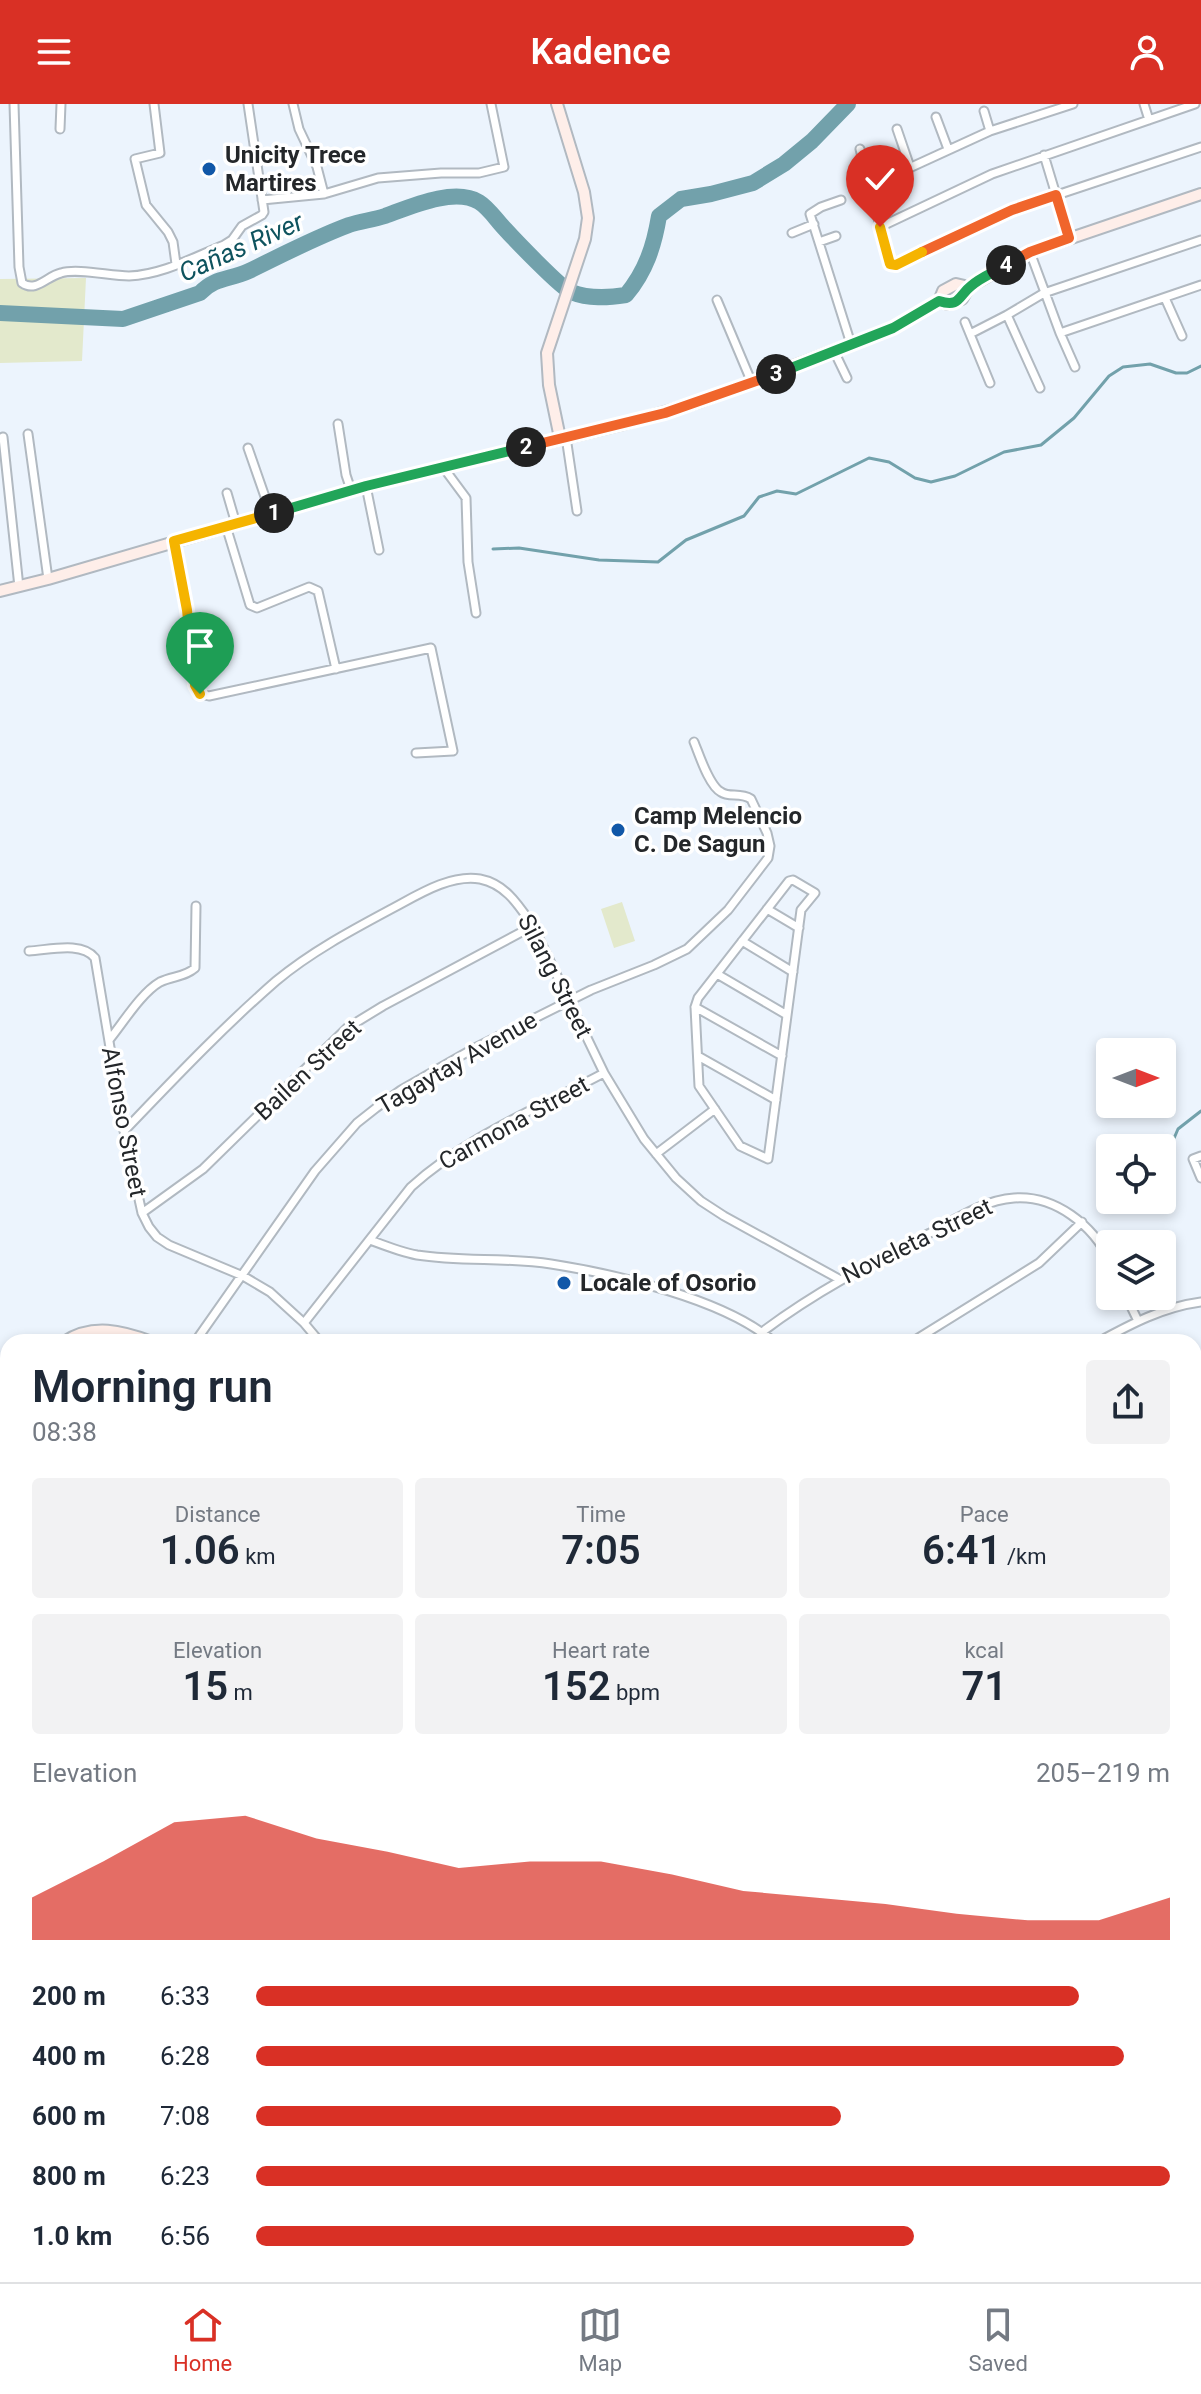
<!DOCTYPE html>
<html lang="en">
<head>
<meta charset="utf-8">
<style>
	:root { --surface:#fff; --page:#f2f2f3; --text:#1f2937; --muted:#747a83; --line:#e0e1e3; --accent:#d93025 }
	body { margin:0; font-family:Roboto,sans-serif; background:var(--page); color:var(--text); height:100vh; display:flex; flex-direction:column; font-size:30px; white-space:nowrap }
	* { box-sizing:border-box; margin:0 }
	p { font-size:26px; color:var(--muted) }
	.icon { flex:none; width:44px; height:44px; fill:none; stroke:currentColor; stroke-width:2; stroke-linecap:round; stroke-linejoin:round }
	.map { position:relative; flex:1; overflow:hidden }
	.sheet { position:absolute; left:0px; top:1230px; width:1202px; height:948px; display:flex; flex-direction:column; background:var(--surface); border-radius:24px 24px 0 0; box-shadow:0 4px 12px #0003 }
	.sheet>* { flex:none }
	.needle { width:52px; rotate:90deg }
	.fabs { position:absolute; left:1096px; top:934px; display:grid; gap:16px }
	.fabs a { display:grid; place-items:center; width:80px; height:80px; border-radius:8px; background:var(--surface); box-shadow:0 4px 12px #0003; font-size:40px }
	.pin { position:absolute; display:grid; place-items:center; width:68px; height:68px; color:#fff; margin:-82px -34px; border-radius:50% 50% 50% 0; rotate:-45deg; box-shadow:0 0 8px #0007 }
	.pin .icon { rotate:45deg }
	.km { position:absolute; width:40px; height:40px; margin:-20px; border-radius:50%; background:#222; color:#fff; font-size:22px; line-height:40px; text-align:center }
	.round { display:grid; place-items:center; flex:none; width:84px; height:84px; border-radius:8px; background:var(--page) }
	.head { display:flex; align-items:center; justify-content:space-between; height:136px; padding:0 32px }
	h1 { font-size:44px; font-weight:600; line-height:60px }
	.figures { display:grid; grid-template-columns:repeat(3,1fr); gap:12px; height:136px; padding:8px 32px }
	.figures div { display:grid; align-content:center; border-radius:8px; background:var(--page); text-align:center }
	.figures b { font-size:40px; font-weight:600 }
	.figures small { font-size:22px; font-weight:400 }
	.figures p { font-size:22px }
	.chart { height:224px; padding:16px 32px }
	.chart p { display:flex; justify-content:space-between }
	.chart svg { width:100%; height:144px; margin-top:8px; fill:var(--accent); opacity:.7 }
	ul { padding:0 32px; list-style:none; font-size:26px }
	li { display:grid; grid-template-columns:128px 96px 1fr; align-items:center; height:60px }
	li i { height:20px; border-radius:10px; background:var(--accent) }
	header { display:flex; justify-content:space-between; align-items:center; height:104px; padding:0 32px; background:var(--accent); color:#fff; font-size:36px; font-weight:600 }
	.tab-bar { display:flex; justify-content:space-around; align-items:center; height:112px; border-top:2px solid var(--line); background:var(--surface); font-size:22px; color:var(--muted) }
	.tab-bar a { display:grid; justify-items:center; gap:4px }
	.tab-bar .active { color:var(--accent) }
	.map>svg:first-child { display:block }
</style>
</head>
<body>
<header><svg class="icon" aria-label="menu" viewBox="0 0 24 24"><path d="M4 6h16M4 12h16M4 18h16"/></svg>Kadence<svg class="icon" aria-label="person" viewBox="0 0 24 24"><circle cx="12" cy="8" r="4"/><path d="M4 21q1-7 8-7t8 7"/></svg></header>
<div class="map">
<svg width="1201" height="2178" viewBox="0 0 1201 2178">
	<rect width="100%" height="100%" fill="#ecf4fd"/>
	<path fill="#e3e9cc" d="M86,174L82,257L0,259V175Z
		M622,798L635,837L614,844L601,805Z"/>
	<g fill="none" stroke-linecap="round" stroke-linejoin="round">
		<path stroke="#72a1ab" stroke-width="3" d="M493,445L519,444L599,456L658,458L686,436L744,412L759,393L777,387L796,390L869,354L889,358L915,374L931,378L955,372L1004,348L1041,341L1074,314L1109,272L1123,263L1150,260L1176,269H1187L1201,262
			M1166,1053L1178,1025L1201,1007"/>
		<path stroke="#72a1ab" stroke-width="16" d="M0,209L123,215L200,189C215,173 230,176 249,167C282,151 314,134 349,121C361,117 373,116 385,112C410,103 454,83 479,98C489,104 497,117 505,125C515,136 561,184 571,188C589,195 607,194 626,191C646,167 654,142 659,112L681,95L711,90L753,79L784,60L812,37L848,0
			M0,1726L8,1718
			M1194,1834L1201,1837"/>
		<defs>
			<path id="street" d="M14,0L19,163L22,179C36,189 47,172 61,169C78,164 110,172 129,172C162,171 194,153 224,141L232,136L242,122L262,111L264,108L248,0
				M154,0L160,49L135,55L146,101L168,128L173,138L176,160
				M293,0L299,25L317,63L324,90L378,74L441,69H479L504,63L491,0
				M1144,0L1149,16
				M984,7L990,27
				M936,13L948,45
				M60,25L61,0
				M897,25L910,63
				M860,45L890,160L893,161L1012,106L1201,43
				M1044,51L1069,134
				M870,82L990,27L1073,0
				M262,96L324,90
				M841,96L821,103L810,110L851,240
				M880,123L992,70L1195,0
				M792,129L814,120
				M819,138L836,132
				M1030,148L1060,229L1075,263
				M1165,194L1182,232
				M717,196L752,279
				M965,218L990,279
				M1060,229L1201,181
				M970,230L1007,211
				M834,247L847,274
				M1040,284L1007,211L1044,189L1201,136
				M338,320L346,371L351,386
				M28,330L48,475
				M3,333L19,483
				M566,333L577,407
				M248,344L271,410
				M443,363L466,394L468,458L476,509
				M366,382L379,446
				M227,389L236,420
				M226,422L250,501L257,504L309,483L318,487L336,565
				M174,437L187,506L195,581L200,590L209,592L431,544L453,647L416,649
				M793,776L815,789L801,806L768,1055L740,1042L699,982L695,903L698,894L789,777Z
				M767,805L799,824
				M742,837L793,868
				M29,847C49,846 82,837 95,854L124,1027L142,1109L149,1123L157,1133L169,1141L243,1172L270,1188L304,1219L320,1238
				M717,870L787,911
				M695,903L782,952
				M109,936C123,919 141,889 160,878C172,872 185,873 195,864L196,802
				M698,952L776,996
				M124,1027C173,976 222,924 276,877C312,847 354,825 395,803C419,790 451,770 480,775C506,780 519,802 533,822L604,969L644,1035L676,1074L701,1097L724,1112L839,1175
				M656,1050L715,1005
				M1201,1052L1193,1055L1201,1074
				M142,1109L203,1065L347,924L383,902L533,822
				M370,1136C386,1142 401,1148 417,1151C461,1158 507,1153 551,1160C615,1170 725,1195 774,1238
				M1126,1192L1138,1217
				M304,1219L411,1083C466,1033 538,1004 604,969
				M762,1228C815,1188 871,1159 930,1129C956,1115 984,1096 1014,1094C1055,1091 1093,1121 1110,1157
				M195,1238L315,1067L357,1019L376,1004L401,986L471,946L591,886L654,861L687,845L728,806L768,754L770,742L767,729L751,695C740,688 729,694 721,688C709,682 699,650 694,638
				M912,1238L1039,1159L1082,1118
				M1098,1238C1131,1220 1163,1203 1201,1198
				M402,2170L432,2178
				M524,2170L555,2178
				M340,2178L342,2170
				M648,2178L649,2170"/>
			<path id="secondary" d="M557,0L584,88L588,114L585,135L547,249L549,281L560,334
				M939,197L948,200L962,195L969,183L1030,148L1201,90
				M939,197L943,187L956,180L969,183
				M0,487L48,475L366,382L620,321L699,298L893,224L939,197
				M64,1238C93,1219 122,1227 152,1238
				M0,1295L8,1288
				M1194,1489L1201,1485"/>
		</defs>
		<use href="#street" stroke="#b1b9c1" stroke-width="11"/>
		<use href="#secondary" stroke="#b1b9c1" stroke-width="14"/>
		<use href="#street" stroke="#fff" stroke-width="7"/>
		<use href="#secondary" stroke="#feeee9" stroke-width="10"/>
	</g>
	<g fill="none" stroke-linecap="round" stroke-linejoin="round">
		<defs>
			<path id="split-1" d="M200,590L195,581L187,506L174,437L274,409"/>
			<path id="split-2" d="M274,409L366,382L526,343"/>
			<path id="split-3" d="M526,343L665,309L776,270"/>
			<path id="split-4" d="M776,270L893,224L939,197C960,204 958,192 971,182C981,173 995,168 1006,161"/>
			<path id="split-5" d="M922,148L1012,106L1056,91L1069,134L1030,148L1006,161"/>
			<path id="split-6" d="M880,123L890,160L896,161L922,148"/>
		</defs>
		<use href="#split-1" stroke="#fff" stroke-width="16"/>
		<use href="#split-2" stroke="#fff" stroke-width="16"/>
		<use href="#split-3" stroke="#fff" stroke-width="16"/>
		<use href="#split-4" stroke="#fff" stroke-width="16"/>
		<use href="#split-5" stroke="#fff" stroke-width="16"/>
		<use href="#split-6" stroke="#fff" stroke-width="16"/>
		<use href="#split-1" stroke="#f5b400" stroke-width="10"/>
		<use href="#split-2" stroke="#22a559" stroke-width="10"/>
		<use href="#split-3" stroke="#f0652b" stroke-width="10"/>
		<use href="#split-4" stroke="#22a559" stroke-width="10"/>
		<use href="#split-5" stroke="#f0652b" stroke-width="10"/>
		<use href="#split-6" stroke="#f5b400" stroke-width="10"/>
	</g>
	<g fill="#1258a8" stroke="#fff" stroke-width="3">
		<circle cx="209" cy="65" r="8"/>
		<circle cx="618" cy="726" r="8"/>
		<circle cx="564" cy="1179" r="8"/>
	</g>
	<g text-anchor="middle" stroke-width="7" stroke-linejoin="round" paint-order="stroke">
		<g font-size="24" font-weight="bold" fill="#24272a" stroke="#fff" text-anchor="start">
			<text x="225" y="59">Unicity Trece<tspan x="225" dy="28">Martires</tspan></text>
			<text x="634" y="720">Camp Melencio<tspan x="634" dy="28">C. De Sagun</tspan></text>
			<text x="580" y="1187">Locale of Osorio</text>
		</g>
		<g font-size="24" fill="#24272a" stroke="#fff">
			<text transform="translate(555 872) rotate(63)" y="8">Silang Street</text>
			<text transform="translate(457 959) rotate(-30)" y="8">Tagaytay Avenue</text>
			<text transform="translate(308 966) rotate(-43)" y="8">Bailen Street</text>
			<text transform="translate(124 1018) rotate(79)" y="8">Alfonso Street</text>
			<text transform="translate(514 1019) rotate(-29)" y="8">Carmona Street</text>
			<text transform="translate(917 1137) rotate(-26)" y="8">Noveleta Street</text>
		</g>
		<g font-size="26" font-style="italic" fill="#0e535e" stroke="#fff">
			<text transform="translate(241 143) rotate(-24)" y="9">Cañas River</text>
		</g>
	</g>
</svg>
<div class="fabs">
<a><svg class="needle" viewBox="-14 -14 28 28"><path d="M0-13l5 13h-10z" fill="#e53935"/><path d="M0 13l5-13h-10z" fill="#747a83"/></svg></a>
<a><svg class="icon" aria-label="locate" viewBox="0 0 24 24"><circle cx="12" cy="12" r="6"/><path d="M12 2v4M12 18v4M2 12h4M18 12h4"/></svg></a>
<a><svg class="icon" aria-label="layers" viewBox="0 0 24 24"><path d="M12 4l9 5-9 5-9-5zM3 14l9 5 9-5"/></svg></a>
</div>
<div class="pin" style="left:200px;top:590px;background:#1e9e55"><svg class="icon" aria-label="arrive" viewBox="0 0 24 24"><path d="M6 21V4h12l-3 4 3 4H6"/></svg></div>
<div class="pin" style="left:880px;top:123px;background:#d93025"><svg class="icon" aria-label="check" viewBox="0 0 24 24"><path d="M5 12l5 5 9-10"/></svg></div>
<b class="km" style="left:274px;top:409px">1</b>
<b class="km" style="left:526px;top:343px">2</b>
<b class="km" style="left:776px;top:270px">3</b>
<b class="km" style="left:1006px;top:161px">4</b>
<section class="sheet">
<div class="head"><div><h1>Morning run</h1><p>08:38</p></div><a class="round"><svg class="icon" aria-label="share" viewBox="0 0 24 24"><path d="M12 15V3M7 8l5-5 5 5M5 13v7h14v-7"/></svg></a></div>
<div class="figures">
<div><p>Distance</p><b>1.06<small> km</small></b></div>
<div><p>Time</p><b>7:05</b></div>
<div><p>Pace</p><b>6:41<small> /km</small></b></div>
</div>
<div class="figures">
<div><p>Elevation</p><b>15<small> m</small></b></div>
<div><p>Heart rate</p><b>152<small> bpm</small></b></div>
<div><p>kcal</p><b>71</b></div>
</div>
<div class="chart"><p><span>Elevation</span>205–219 m</p>
<svg viewBox="0 0 160 44" preserveAspectRatio="none"><path d="M0 44V31L10 20L20 8L30 6L40 13L50 17L60 22L70 20L80 20L90 24L100 29L110 31L120 33L130 36L140 38L150 38L160 31V44z"/></svg>
</div>
<ul>
<li><b>200 m</b>6:33<i style="width:90%"></i></li>
<li><b>400 m</b>6:28<i style="width:95%"></i></li>
<li><b>600 m</b>7:08<i style="width:64%"></i></li>
<li><b>800 m</b>6:23<i style="width:100%"></i></li>
<li><b>1.0 km</b>6:56<i style="width:72%"></i></li>
</ul>
</section>
</div>
<nav class="tab-bar">
<a class="active"><svg class="icon" aria-label="home" viewBox="0 0 24 24"><path d="M3 11l9-7 9 7M6 9v11h12V9"/></svg>Home</a>
<a><svg class="icon" aria-label="map" viewBox="0 0 24 24"><path d="M3 6l6-2 6 2 6-2v14l-6 2-6-2-6 2zM9 4v14M15 6v14"/></svg>Map</a>
<a><svg class="icon" aria-label="saved" viewBox="0 0 24 24"><path d="M7 4h10v16l-5-4-5 4z"/></svg>Saved</a>
</nav>
</body>
</html>
